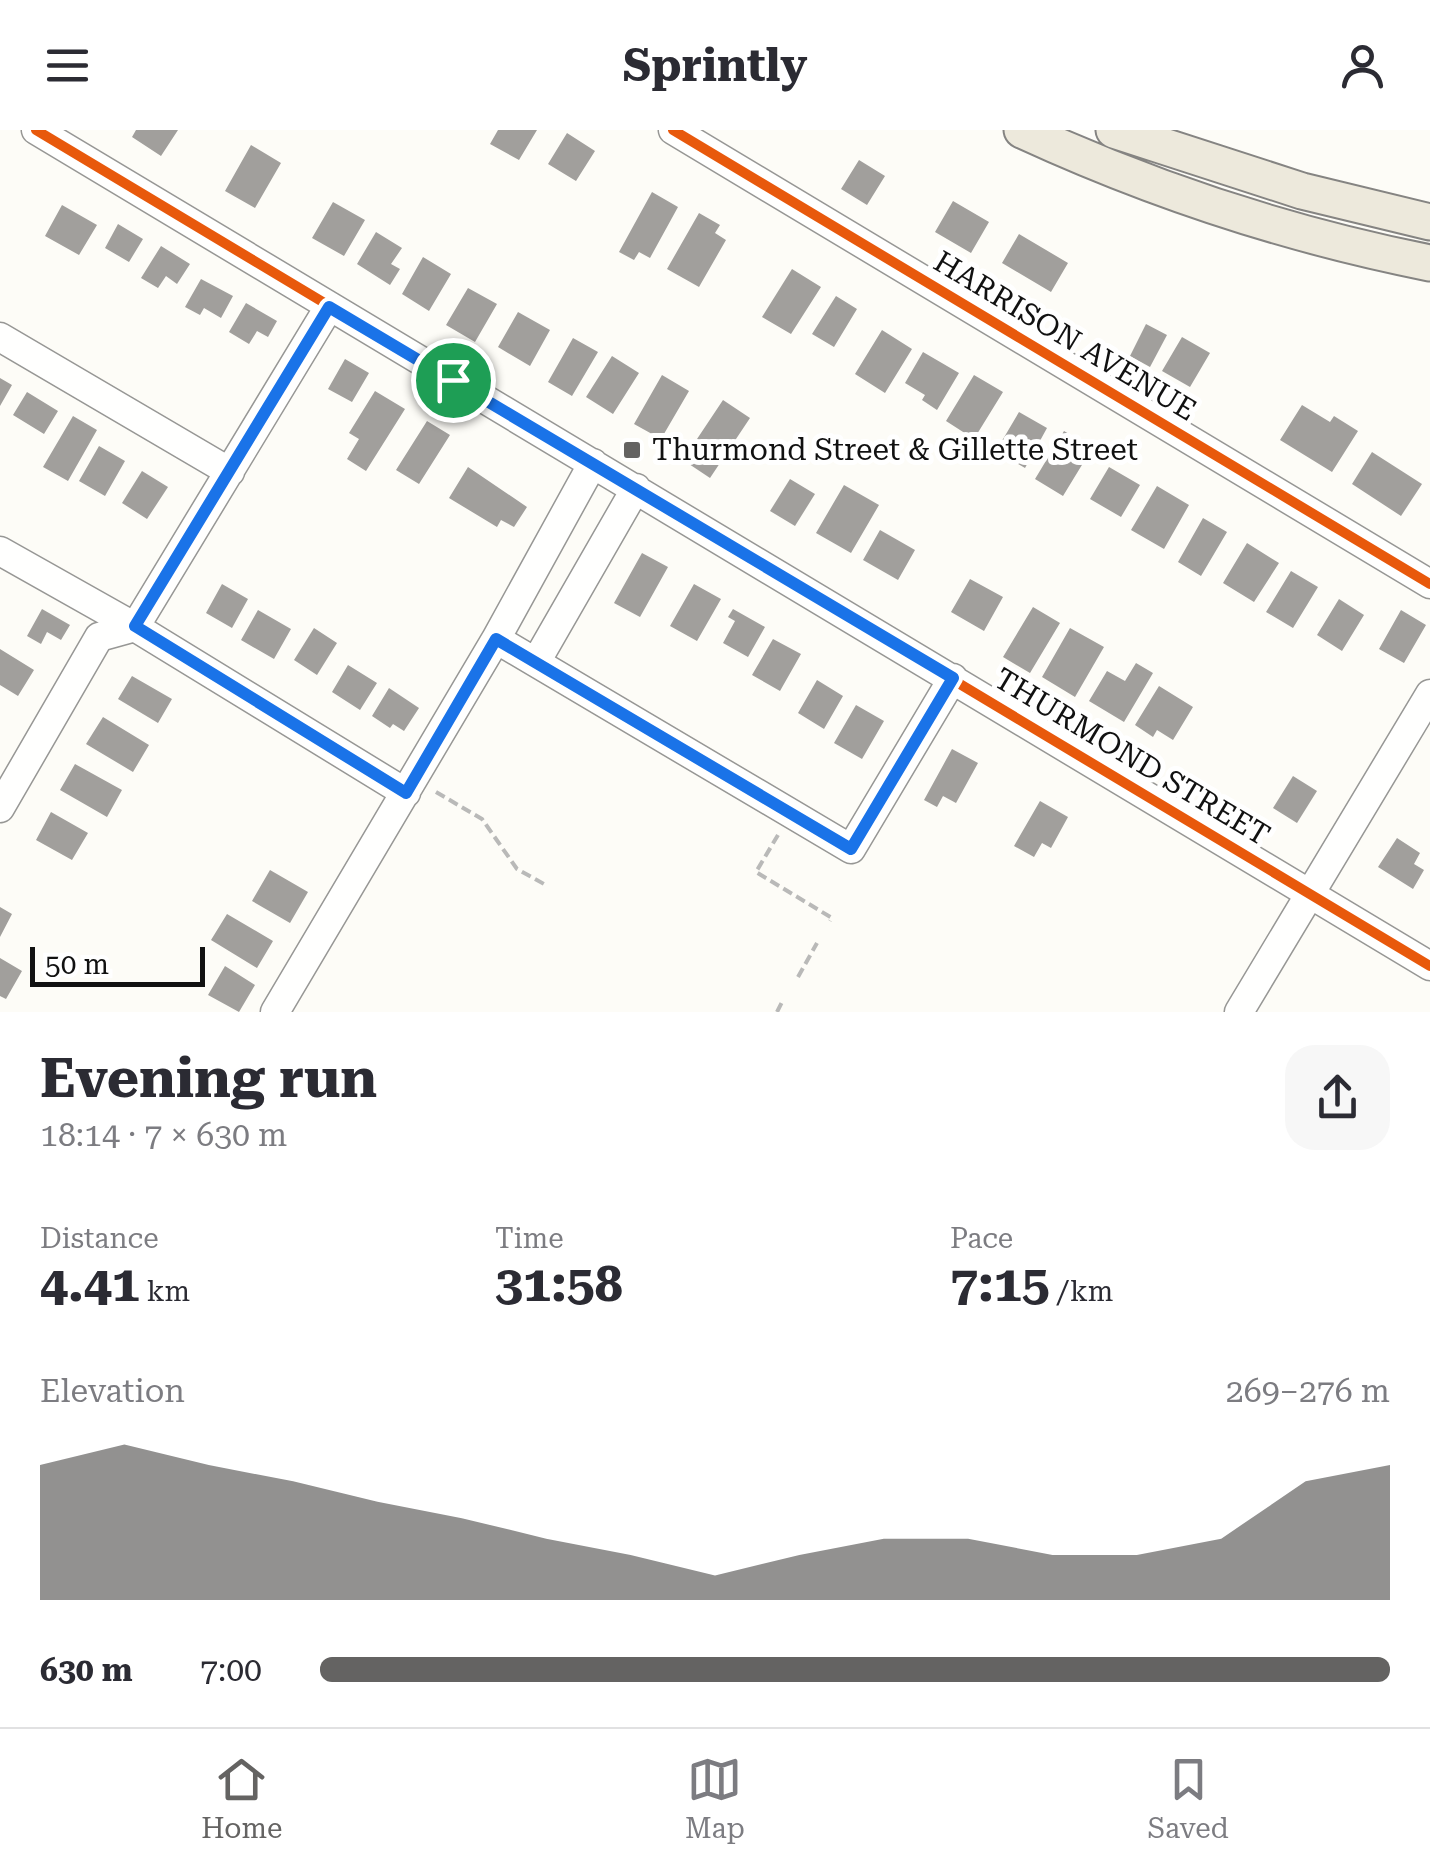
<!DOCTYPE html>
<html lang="en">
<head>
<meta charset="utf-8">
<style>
	:root { --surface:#fff; --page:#f7f7f7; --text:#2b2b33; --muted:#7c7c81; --line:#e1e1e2; --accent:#646362 }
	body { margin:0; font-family:"Roboto Serif",serif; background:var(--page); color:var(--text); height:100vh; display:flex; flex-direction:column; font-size:38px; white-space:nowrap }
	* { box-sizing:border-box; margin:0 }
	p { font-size:32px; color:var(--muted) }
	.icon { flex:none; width:55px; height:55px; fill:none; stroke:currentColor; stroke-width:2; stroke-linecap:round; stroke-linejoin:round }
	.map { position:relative; height:882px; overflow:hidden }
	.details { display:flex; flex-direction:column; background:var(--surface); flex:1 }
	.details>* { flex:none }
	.scale { position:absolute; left:30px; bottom:25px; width:175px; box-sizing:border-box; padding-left:10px; border:5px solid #111; border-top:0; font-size:28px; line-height:35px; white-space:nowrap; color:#111; -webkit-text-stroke:8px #fff; paint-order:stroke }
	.pin { position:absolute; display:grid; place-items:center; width:85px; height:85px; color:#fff; margin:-42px; border:5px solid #fff; border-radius:50%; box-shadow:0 2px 10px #0007 }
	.round { display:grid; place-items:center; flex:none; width:105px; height:105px; border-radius:30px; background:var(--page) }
	.head { display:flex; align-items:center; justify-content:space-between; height:170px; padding:0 40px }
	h1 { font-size:55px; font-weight:700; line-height:75px }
	.figures { display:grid; grid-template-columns:repeat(3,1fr); gap:15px; height:170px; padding:10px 40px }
	.figures div { display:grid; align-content:center }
	.figures b { font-size:50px; font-weight:700 }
	.figures small { font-size:28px; font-weight:400 }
	.figures p { font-size:28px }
	.chart { height:280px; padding:20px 40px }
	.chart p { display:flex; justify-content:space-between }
	.chart svg { width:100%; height:180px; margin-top:10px; fill:var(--accent); opacity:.7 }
	ul { padding:0 40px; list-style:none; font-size:32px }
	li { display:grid; grid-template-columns:160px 120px 1fr; align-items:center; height:75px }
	li i { height:25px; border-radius:12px; background:var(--accent) }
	header { display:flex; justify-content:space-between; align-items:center; height:130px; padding:0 40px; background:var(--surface); font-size:45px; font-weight:700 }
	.menu { display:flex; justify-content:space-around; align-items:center; height:140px; border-top:2px solid var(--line); background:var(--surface); font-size:28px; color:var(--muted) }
	.menu a { display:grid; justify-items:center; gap:5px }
	.menu .selected { color:var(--accent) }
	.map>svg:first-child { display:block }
</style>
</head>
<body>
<header><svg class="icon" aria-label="menu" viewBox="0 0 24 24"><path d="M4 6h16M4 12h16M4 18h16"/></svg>Sprintly<svg class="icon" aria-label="person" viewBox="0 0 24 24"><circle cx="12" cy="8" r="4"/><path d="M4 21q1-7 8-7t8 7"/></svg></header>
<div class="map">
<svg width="1430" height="882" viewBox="0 0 1430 882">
	<rect width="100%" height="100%" fill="#fdfcf7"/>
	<path fill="#a19f9c" d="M136,0H178L161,26L132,7Z
		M498,0H537L519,30L490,14Z
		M567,3L595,21L576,51L548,34Z
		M251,15L281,33L255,78L225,61Z
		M859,30L885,46L867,75L841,59Z
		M652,62L678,77L650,128L639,122L634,130L619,122Z
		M953,71L989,92L971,123L935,102Z
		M333,72L365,90L344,126L312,108Z
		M62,75L97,95L79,125L45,106Z
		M699,83L720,95L715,103L726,110L699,157L667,139Z
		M118,94L143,109L129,132L105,118Z
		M376,102L402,118L391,134L400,139L390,155L357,134Z
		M1019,104L1068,133L1051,162L1002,133Z
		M161,116L190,134L177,154L166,146L158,158L141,148Z
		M423,127L451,144L429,181L402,164Z
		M792,139L821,157L791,204L762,187Z
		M201,149L233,166L221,188L204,178L200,185L185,177Z
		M468,158L497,174L475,212L446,195Z
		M836,166L857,179L834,217L812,204Z
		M246,173L277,191L268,207L257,201L249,214L229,202Z
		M518,182L550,200L530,236L498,217Z
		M1146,194L1167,205L1150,237L1130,226Z
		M882,200L912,219L885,263L855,244Z
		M1182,207L1210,223L1190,257L1162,241Z
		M573,208L598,222L572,266L548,252Z
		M923,222L959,243L937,280L922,270L925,265L905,253Z
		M612,226L639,243L613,284L586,267Z
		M345,229L369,243L352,272L328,259Z
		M662,245L689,261L661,309L634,294Z
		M974,245L1003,262L974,309L946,291Z
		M0,248L12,255L0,276Z
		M375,261L405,279L366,341L347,329L359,309L349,303Z
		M27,262L58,281L44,304L13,285Z
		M723,270L750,288L710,348L683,330Z
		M1302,275L1330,292L1334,286L1358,301L1332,342L1280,310Z
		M1019,282L1047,298L1025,338L996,321Z
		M73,286L97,300L68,351L43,337Z
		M427,291L450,305L419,354L396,340Z
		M1064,301L1079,310L1075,317L1088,325L1063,366L1035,349Z
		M99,316L125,331L105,366L79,351Z
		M1372,322L1422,354L1401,386L1352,354Z
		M468,337L527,377L514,397L501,390L497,397L449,368Z
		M1109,337L1140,355L1121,387L1090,369Z
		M142,341L168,357L147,389L122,373Z
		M790,349L815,364L795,396L770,381Z
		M844,355L879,375L851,423L816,403Z
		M1157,356L1189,375L1164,419L1131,400Z
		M1203,388L1227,402L1201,446L1178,432Z
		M880,400L915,420L898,450L863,430Z
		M1247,413L1279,433L1254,472L1223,453Z
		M642,423L668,437L640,487L614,473Z
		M1291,441L1318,457L1293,498L1266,482Z
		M970,449L1003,467L984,501L951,482Z
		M222,454L248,469L232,498L206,483Z
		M694,454L721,469L697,511L670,496Z
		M1339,469L1364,485L1342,521L1317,505Z
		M1033,477L1060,493L1030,543L1003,527Z
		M42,479L70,495L61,510L47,502L41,514L27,506Z
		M733,479L765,497L748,527L723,513L735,491L728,487Z
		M258,480L291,499L274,529L241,510Z
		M1401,480L1426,495L1404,533L1379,519Z
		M314,498L337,513L317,545L294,530Z
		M1070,498L1104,517L1075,567L1042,547Z
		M773,509L801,524L780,561L752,545Z
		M0,519L34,540L18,566L0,555Z
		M1136,533L1153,543L1124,592L1089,571L1107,541L1125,551Z
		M348,535L377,553L360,580L332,562Z
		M132,546L172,569L158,593L118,569Z
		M817,550L843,566L824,599L798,583Z
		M1159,556L1193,577L1173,610L1157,600L1153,607L1135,595Z
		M389,558L419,578L404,601L393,594L390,598L372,586Z
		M856,575L884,591L862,629L834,613Z
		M103,587L149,615L133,642L86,614Z
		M952,619L978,633L956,673L943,666L937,677L924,670Z
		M75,634L122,660L107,687L60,660Z
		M1293,646L1317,661L1297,693L1273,678Z
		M1040,671L1068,687L1051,718L1042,713L1034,727L1014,716Z
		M51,682L88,703L72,730L36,710Z
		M1397,708L1420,723L1414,734L1424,740L1413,759L1378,737Z
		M270,740L308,762L290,793L252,771Z
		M0,777L12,784L0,807Z
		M227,784L273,811L257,838L211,810Z
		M0,828L22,841L6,869L0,866Z
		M225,836L255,855L239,882L208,865Z"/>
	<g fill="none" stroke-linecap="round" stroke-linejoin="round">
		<defs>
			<path id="minor" d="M36,0L1430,836
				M673,0L1430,454
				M0,207L230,342
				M0,421L135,497L406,663
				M496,509L851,719L953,548
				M536,532L636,358
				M0,678L99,507L135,497L329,177
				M275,882L496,509L593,333
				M1239,882L1430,564"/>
			<path id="major" d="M1022,0C1152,60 1289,105 1430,133
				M1114,0L1302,61L1430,92"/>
		</defs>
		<use href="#minor" stroke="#979795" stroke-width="31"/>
		<use href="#major" stroke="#858482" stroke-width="39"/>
		<path stroke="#b9b9b8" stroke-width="4" stroke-dasharray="10 5" stroke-linecap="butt" d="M436,662L482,689L517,739L544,754
			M778,705L756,742L832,788L830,791
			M798,847L817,813
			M777,882L783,870"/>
		<use href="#minor" stroke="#fffffe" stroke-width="28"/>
		<use href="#major" stroke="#ede9dc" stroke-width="35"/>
		<defs>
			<path id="cycleway" d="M36,0L1430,836
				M673,0L1430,454"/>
		</defs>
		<use href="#cycleway" stroke="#fff" stroke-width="16"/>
		<use href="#cycleway" stroke="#e8590c" stroke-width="10"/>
	</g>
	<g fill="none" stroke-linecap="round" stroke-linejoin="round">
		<defs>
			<path id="route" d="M329,177L953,548L851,719L496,509L406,663L135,496Z"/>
		</defs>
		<use href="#route" stroke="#fff" stroke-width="20"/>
		<use href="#route" stroke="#1a73e8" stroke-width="12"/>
	</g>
	<rect fill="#646362" stroke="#fff" stroke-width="4" x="622" y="310" width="20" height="20" rx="5"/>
	<g text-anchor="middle" stroke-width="10" stroke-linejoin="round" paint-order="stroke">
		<g font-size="30" fill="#111" stroke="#fff">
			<text transform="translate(1065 206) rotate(31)" y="10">HARRISON AVENUE</text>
			<text transform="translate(1132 627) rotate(31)" y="10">THURMOND STREET</text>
		</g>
		<g font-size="30" fill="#111" stroke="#fff" text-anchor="start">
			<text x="652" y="330">Thurmond Street &amp; Gillette Street</text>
		</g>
	</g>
</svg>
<div class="scale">50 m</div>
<div class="pin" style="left:453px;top:250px;background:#1e9e55"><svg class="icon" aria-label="arrive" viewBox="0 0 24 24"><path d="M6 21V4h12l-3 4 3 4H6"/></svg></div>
</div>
<section class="details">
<div class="head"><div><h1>Evening run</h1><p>18:14 · 7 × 630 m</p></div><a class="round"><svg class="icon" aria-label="share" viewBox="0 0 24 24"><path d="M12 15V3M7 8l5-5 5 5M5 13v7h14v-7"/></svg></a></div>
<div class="figures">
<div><p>Distance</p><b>4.41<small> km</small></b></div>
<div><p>Time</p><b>31:58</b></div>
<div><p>Pace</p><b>7:15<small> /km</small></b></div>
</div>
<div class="chart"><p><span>Elevation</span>269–276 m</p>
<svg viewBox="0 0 160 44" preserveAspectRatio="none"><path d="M0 44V11L10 6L20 11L30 15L40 20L50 24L60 29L70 33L80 38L90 33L100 29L110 29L120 33L130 33L140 29L150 15L160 11V44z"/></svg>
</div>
<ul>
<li><b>630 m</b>7:00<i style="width:100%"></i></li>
</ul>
</section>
<nav class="menu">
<a class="selected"><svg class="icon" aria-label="home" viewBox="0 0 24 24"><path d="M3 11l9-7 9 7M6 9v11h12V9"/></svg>Home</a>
<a><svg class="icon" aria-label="map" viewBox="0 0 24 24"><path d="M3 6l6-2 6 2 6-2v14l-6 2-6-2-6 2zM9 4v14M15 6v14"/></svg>Map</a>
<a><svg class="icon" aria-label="saved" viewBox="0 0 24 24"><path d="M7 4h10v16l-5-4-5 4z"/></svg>Saved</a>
</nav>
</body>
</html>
